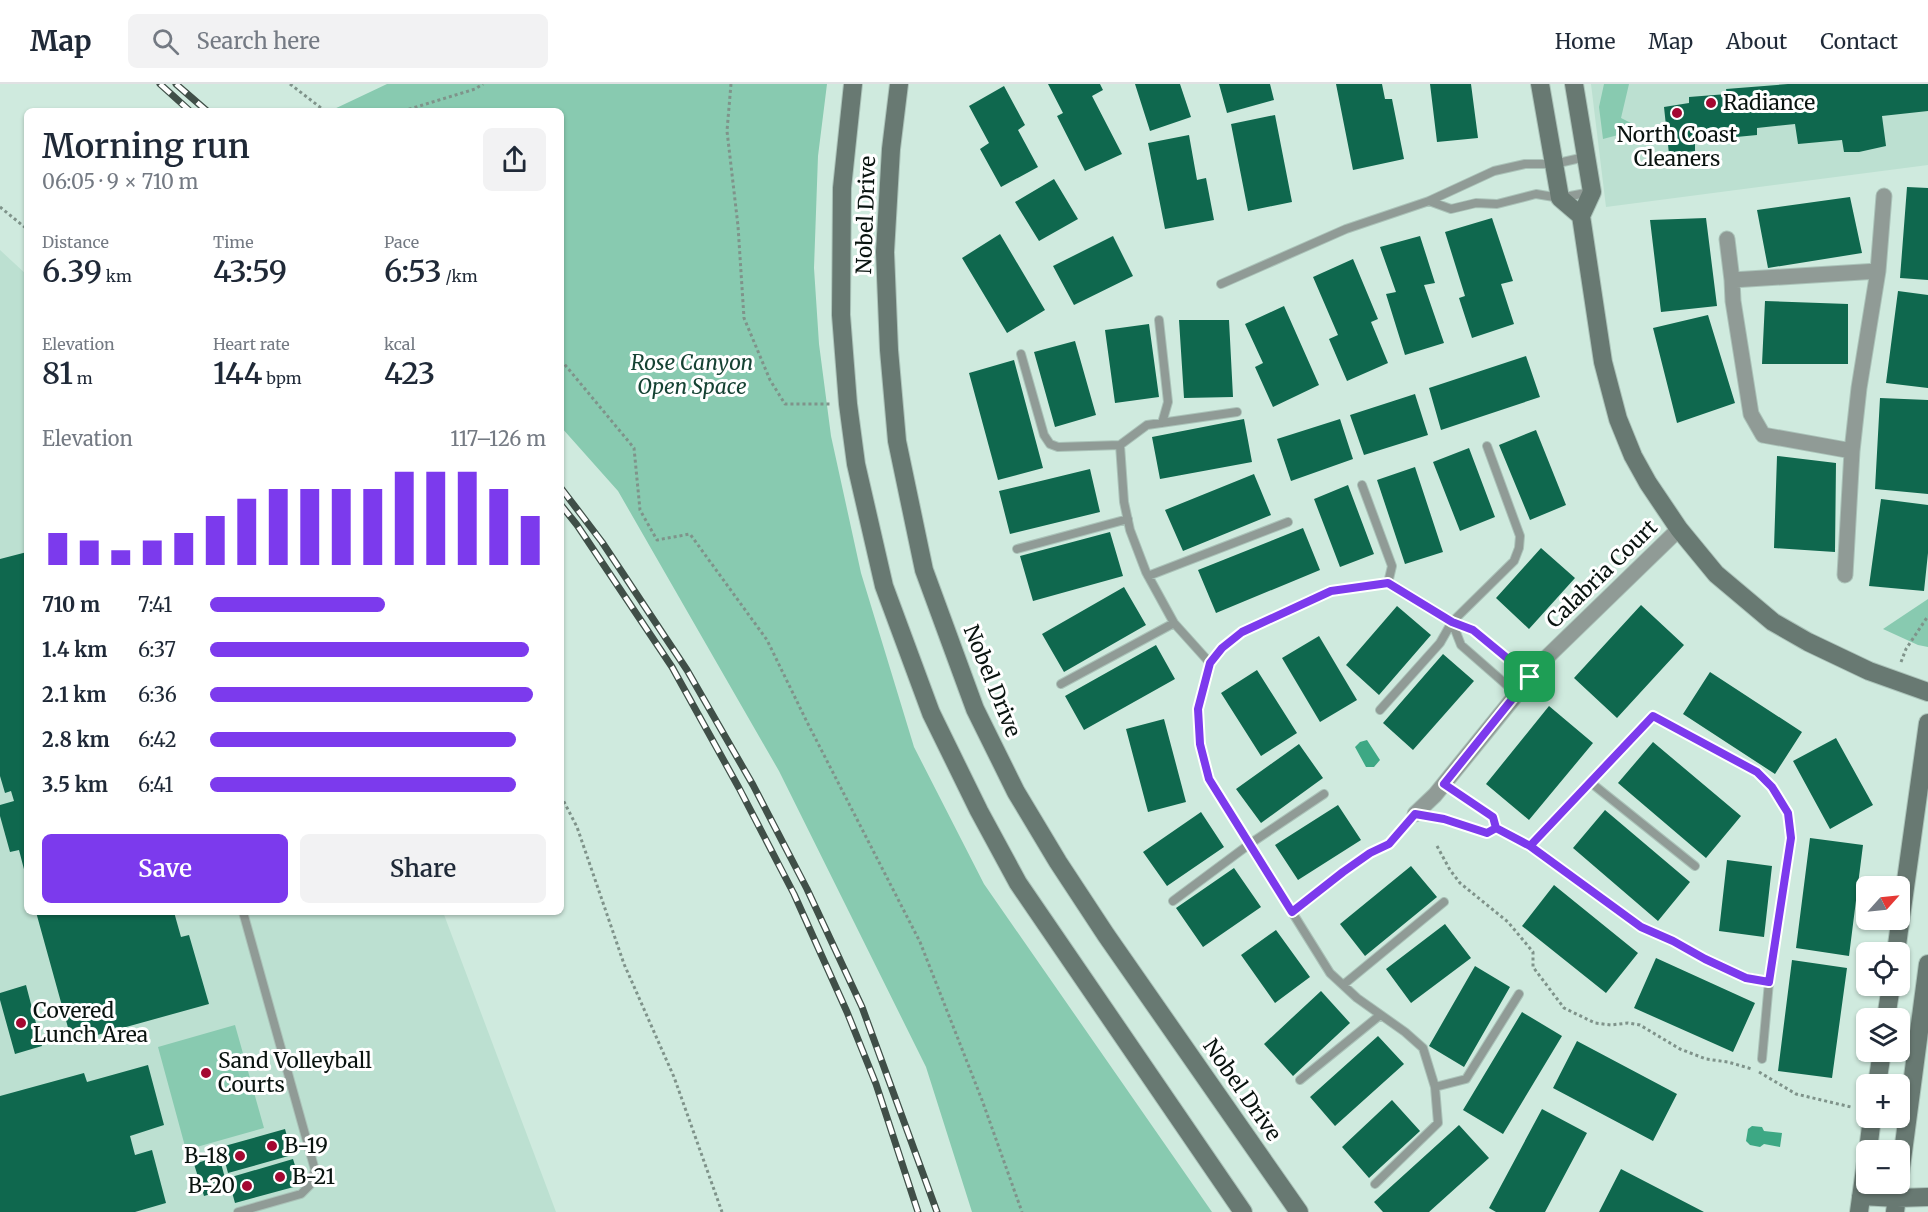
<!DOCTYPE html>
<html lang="en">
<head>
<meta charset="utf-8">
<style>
	:root { --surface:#fff; --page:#f2f2f3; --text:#1f2937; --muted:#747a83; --line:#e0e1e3; --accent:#7c3aed }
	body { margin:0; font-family:Merriweather,serif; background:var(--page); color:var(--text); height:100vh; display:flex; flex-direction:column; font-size:22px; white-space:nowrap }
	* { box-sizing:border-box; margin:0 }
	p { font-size:20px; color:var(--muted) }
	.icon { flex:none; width:33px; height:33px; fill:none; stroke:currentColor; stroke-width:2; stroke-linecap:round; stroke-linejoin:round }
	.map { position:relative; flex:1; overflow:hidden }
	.sheet { position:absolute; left:24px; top:24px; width:540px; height:807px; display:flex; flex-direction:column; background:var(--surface); border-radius:9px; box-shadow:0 2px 4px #0004 }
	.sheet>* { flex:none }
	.needle { width:39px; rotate:63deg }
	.tools { position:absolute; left:1856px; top:792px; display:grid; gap:12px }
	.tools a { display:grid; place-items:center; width:54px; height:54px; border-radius:9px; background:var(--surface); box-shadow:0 2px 4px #0004; font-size:30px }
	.pin { position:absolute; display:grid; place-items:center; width:51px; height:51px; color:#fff; margin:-26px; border-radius:12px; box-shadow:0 3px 9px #0006 }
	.round { display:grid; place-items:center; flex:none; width:63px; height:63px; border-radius:9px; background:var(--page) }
	.head { display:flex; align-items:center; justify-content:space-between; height:102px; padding:0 18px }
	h1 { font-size:33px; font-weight:600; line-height:45px }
	.stats { display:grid; grid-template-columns:repeat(3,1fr); gap:9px; height:102px; padding:6px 18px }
	.stats div { display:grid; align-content:center }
	.stats b { font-size:30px; font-weight:600 }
	.stats small { font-size:16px; font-weight:400 }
	.stats p { font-size:16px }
	.chart { height:168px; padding:12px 18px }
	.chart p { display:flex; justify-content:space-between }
	.chart svg { width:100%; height:108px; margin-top:6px; stroke:var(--accent); stroke-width:6 }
	.button { display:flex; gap:12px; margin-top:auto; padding:12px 18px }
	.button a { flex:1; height:69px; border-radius:9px; background:var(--accent); color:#fff; font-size:24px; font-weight:600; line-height:69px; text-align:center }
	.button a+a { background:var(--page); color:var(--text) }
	ul { padding:0 18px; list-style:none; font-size:20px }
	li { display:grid; grid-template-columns:96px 72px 1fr; align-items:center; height:45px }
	li i { height:15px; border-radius:8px; background:var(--accent) }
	header { display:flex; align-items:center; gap:36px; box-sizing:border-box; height:84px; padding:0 30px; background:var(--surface); border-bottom:2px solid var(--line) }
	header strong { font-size:28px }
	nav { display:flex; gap:33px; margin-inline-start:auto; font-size:21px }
	.search { width:420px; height:54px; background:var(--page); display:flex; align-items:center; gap:15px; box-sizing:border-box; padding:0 21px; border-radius:9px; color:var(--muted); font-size:22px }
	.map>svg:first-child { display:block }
</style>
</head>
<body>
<header>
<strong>Map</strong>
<div class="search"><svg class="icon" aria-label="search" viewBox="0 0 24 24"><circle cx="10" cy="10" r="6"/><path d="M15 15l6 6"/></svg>Search here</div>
<nav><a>Home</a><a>Map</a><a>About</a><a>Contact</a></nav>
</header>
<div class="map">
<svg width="1928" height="1128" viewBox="0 0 1928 1128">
	<rect width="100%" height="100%" fill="#cfeade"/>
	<path fill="#bce0d1" d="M1591,0H1928V81L1606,123Z
		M0,166L27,191V828H443L556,1128H0Z"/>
	<path fill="#88cab0" d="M387,0H827L818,72L814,184L819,260L831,352L861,489L914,663L984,800L1212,1128H972L926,983L779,687L618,407L561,343V27H330Z
		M1604,0H1629L1621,34L1631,39V43L1622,50L1603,55L1599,23Z
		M1928,515V563L1918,561L1883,545Z
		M235,941L264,1044L186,1066L158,963Z"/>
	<path fill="#3da884" d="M1367,656L1380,676L1374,683H1366L1355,663L1360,658Z
		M1752,1042L1762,1043L1764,1047L1782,1049L1780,1063L1764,1060L1760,1063L1750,1061L1746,1057L1748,1045Z"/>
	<path fill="#0f684e" d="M1048,0H1100L1103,6L1092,12L1122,70L1085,87L1057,32L1063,29Z
		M1135,0H1180L1191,33L1150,47Z
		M1219,0H1270L1274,16L1227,29Z
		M1336,0H1382L1385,15H1392L1404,75L1353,86Z
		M1430,0H1471L1478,54L1437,58Z
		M1788,0H1928V27L1882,32L1886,62L1859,68H1844L1842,56L1798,60L1795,40L1757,44V51L1695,57V67L1669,70L1664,23L1689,19V13L1727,10L1726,5Z
		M1004,2L1025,41L1018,46L1038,83L1001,103L980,65L989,59L969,22Z
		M1275,31L1292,118L1248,127L1231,40Z
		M1189,51L1197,96L1206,94L1214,136L1165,145L1148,59Z
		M1054,95L1078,135L1039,157L1015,118Z
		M1907,103L1928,104V196L1900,194Z
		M1850,113L1862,169L1768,184L1757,126Z
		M1492,134L1513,197L1501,200L1514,240L1472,254L1459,214L1465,212L1445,148Z
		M1706,134L1717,222L1661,228L1650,136Z
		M1000,150L1045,226L1007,249L962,174Z
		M1113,152L1133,192L1074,221L1053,182Z
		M1420,152L1435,199L1424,201L1444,259L1405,271L1386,210L1396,208L1380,163Z
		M1353,175L1378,235L1371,238L1388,279L1347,297L1329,255L1338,251L1313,193Z
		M1898,207L1928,211V304L1886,299Z
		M1765,217L1848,220V280H1762Z
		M1284,222L1319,301L1273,323L1255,283L1263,279L1245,240Z
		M1708,231L1735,319L1677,339L1653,244Z
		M1179,236H1229L1233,313L1184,314Z
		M1149,240L1159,313L1115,319L1105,246Z
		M1075,257L1096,331L1055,343L1034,268Z
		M1526,272L1540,313L1441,346L1429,304Z
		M1014,276L1043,384L998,396L969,289Z
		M1415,310L1428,351L1364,371L1350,331Z
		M1880,314L1928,316V410L1875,405Z
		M1244,335L1252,378L1160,395L1152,353Z
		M1340,335L1353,375L1291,397L1277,355Z
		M1536,346L1566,421L1530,436L1499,361Z
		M1469,364L1495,433L1460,447L1433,378Z
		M1777,372L1836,379L1835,468L1774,464Z
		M1415,383L1443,468L1405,480L1377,396Z
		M1090,385L1100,428L1010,450L999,407Z
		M1254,390L1271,431L1183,467L1165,426Z
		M1348,401L1374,470L1340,483L1314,415Z
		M1881,415L1928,421V469L1924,507L1869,502Z
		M1303,444L1320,486L1216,529L1198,486Z
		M1110,448L1123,492L1033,517L1020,472Z
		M1541,464L1575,494L1529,545L1496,514Z
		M27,468V793H26L19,766L10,768L0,732V721L14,717L11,707L5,709L0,692V475Z
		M1124,503L1146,541L1064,588L1042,550Z
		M1641,521L1684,561L1617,634L1574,594Z
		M1397,522L1431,551L1379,611L1346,581Z
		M1319,552L1357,616L1320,638L1282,574Z
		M1156,561L1175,595L1084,646L1065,612Z
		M1443,570L1474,597L1413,666L1383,639Z
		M1257,586L1297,649L1261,672L1221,609Z
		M1710,588L1802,648L1775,690L1683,630Z
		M1549,622L1593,659L1529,736L1486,700Z
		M1164,635L1186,718L1148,728L1126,645Z
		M1836,654L1873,721L1830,745L1793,677Z
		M1653,658L1741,732L1706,774L1618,699Z
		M1299,660L1323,694L1261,739L1236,705Z
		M1338,721L1361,756L1298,796L1275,761Z
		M1605,726L1690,798L1658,837L1573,764Z
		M1201,728L1224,763L1167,802L1143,768Z
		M1810,754L1863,761L1849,872L1796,864Z
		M1727,776L1772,782L1764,853L1719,847Z
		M1411,782L1437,813L1365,872L1340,840Z
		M1234,784L1261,823L1203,863L1176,824Z
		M1554,801L1638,869L1606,909L1522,842Z
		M36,828H174L181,853L189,851L209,920L72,958Z
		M1445,840L1471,874L1411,919L1386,885Z
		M1276,846L1310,893L1275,919L1241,871Z
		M1656,874L1755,919L1733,968L1634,924Z
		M1792,876L1847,884L1832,994L1778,987Z
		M1475,882L1510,903L1464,983L1429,962Z
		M26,901L42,962L15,970L0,916V909Z
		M1321,907L1350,939L1293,992L1264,960Z
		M1522,928L1562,952L1503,1050L1463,1026Z
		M1378,952L1404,980L1335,1042L1310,1013Z
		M1577,957L1677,1010L1653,1057L1553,1004Z
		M148,981L164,1041L130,1052L135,1071L152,1066L166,1119L135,1128H0V1012L84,989L87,998Z
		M1392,1016L1420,1047L1369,1094L1342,1063Z
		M1542,1025L1587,1049L1545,1128H1496L1489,1124Z
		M1459,1041L1489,1074L1429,1128H1383L1374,1118Z
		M285,1045L292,1071L228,1089L221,1063Z
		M219,1072L228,1105L204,1112L194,1080Z
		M293,1075L301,1101L235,1119L228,1094Z
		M1621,1085L1704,1128H1599Z"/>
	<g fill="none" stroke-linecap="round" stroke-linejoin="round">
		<defs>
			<path id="lane" d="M1429,117L1451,125L1476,119L1497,120L1536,110L1560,114L1591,108
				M1221,200L1346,145L1429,117L1494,87L1525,80H1554L1585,73
				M1159,236L1168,318L1162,339
				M1021,270L1044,351L1050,360L1058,363L1120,361L1124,418L1130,446L1146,488L1174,539L1210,579
				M1120,361L1147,341L1237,328
				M1362,401L1392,482L1388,499
				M1017,465L1128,435
				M1148,492L1288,438
				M1452,538L1514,477L1519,464L1520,452L1487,362
				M1452,538L1461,561L1517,610
				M1452,538L1474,546L1530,593
				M1061,600L1174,539
				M1380,626L1440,559L1452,538L1388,499L1331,507L1242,548L1222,564L1210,579L1198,625L1200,660L1209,695L1292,828L1343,788L1370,769L1389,760L1415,730L1444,735L1487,749L1496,744
				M1590,698L1695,782
				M1444,700L1493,733L1496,744L1530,762L1641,843L1673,857L1705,875L1746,893L1769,898L1791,754L1788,729L1772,703L1757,688L1653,632L1530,762
				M1173,817L1251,759L1324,710
				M1292,828L1330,889L1357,914L1405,948L1423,964L1435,1003L1466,995L1519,910
				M1343,901L1444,818
				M1762,975L1769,898
				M1300,996L1379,932
				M1375,1100L1438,1039L1435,1003
				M238,1128L301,1110L310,1101L315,1086L243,828"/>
			<path id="street" d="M1727,155L1732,196L1733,217L1751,330L1763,351
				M1732,196L1878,187
				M1763,351L1852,367
				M1845,491L1852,367L1859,304L1878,187L1884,112
				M1415,730L1435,711L1546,574L1679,445"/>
			<path id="secondary" d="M853,0L842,104L841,231L848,320L856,380L884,502L931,629L979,727L1018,799L1243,1128
				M899,0L891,65L885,168L889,266L897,357L924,486L975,625L1016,708L1058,778L1106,851L1299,1128
				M1540,0L1560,114L1581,132
				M1574,0L1592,108L1581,132L1603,278L1618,335L1633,372L1648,399L1679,445L1716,490L1773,538L1808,558L1869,587L1928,608
				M1896,868L1928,639
				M1886,934L1891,902
				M1877,1000L1882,968
				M1868,1066L1872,1034
				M1861,1112L1897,1114L1928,1113
				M1859,1128L1866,1078
				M1895,1128L1928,880"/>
		</defs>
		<use href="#lane" stroke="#abc3b9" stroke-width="10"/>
		<use href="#street" stroke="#abc3b9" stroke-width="17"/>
		<use href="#secondary" stroke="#abc3b9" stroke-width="20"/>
		<path stroke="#7f938a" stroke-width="3" stroke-dasharray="3 3" stroke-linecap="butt" d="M290,0L325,27
			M731,0L727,47L738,142L744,234L770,296L785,320H831
			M403,27L475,5L483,0
			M0,123L27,145
			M561,276L634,364L640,426L657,456L690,450L767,556L807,638L920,858L982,1016L1022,1128
			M1901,578L1906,565L1928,532
			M561,712L577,743L624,880L674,993L722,1128
			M1437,762L1450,786L1460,799L1508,838L1533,868V883L1564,924L1595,939L1611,941L1628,939L1640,941L1680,965L1706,975L1728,978L1752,985
			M1759,988L1796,1010L1851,1023"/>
		<use href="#lane" stroke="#909b96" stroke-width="8"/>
		<use href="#street" stroke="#909b96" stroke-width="15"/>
		<use href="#secondary" stroke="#687972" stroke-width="18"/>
		<defs>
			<path id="rail" d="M160,0L190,27
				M176,0L207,27
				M561,404L602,458L687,586L753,701L807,805L862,923L937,1128
				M561,421L577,441L672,583L739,704L794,810L847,928L876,1000L918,1128"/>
		</defs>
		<use href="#rail" stroke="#404f48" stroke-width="7"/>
		<use href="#rail" stroke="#fff" stroke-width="4.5" stroke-dasharray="14" stroke-linecap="butt"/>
	</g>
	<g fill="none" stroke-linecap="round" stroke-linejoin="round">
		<defs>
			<path id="route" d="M1530,593L1473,546L1452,538L1388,499L1331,507L1242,548L1222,564L1210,579L1198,625L1200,660L1209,695L1292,828L1343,788L1370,769L1389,760L1415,730L1444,735L1487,749L1496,744L1530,762L1641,843L1673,857L1705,875L1746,894L1769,898L1791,754L1788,729L1772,703L1757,688L1653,632L1530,762L1496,744L1493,733L1444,700L1530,593"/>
		</defs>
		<use href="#route" stroke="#fff" stroke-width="12"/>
		<use href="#route" stroke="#7c3aed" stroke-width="8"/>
	</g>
	<g fill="#a40831" stroke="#fff" stroke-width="2">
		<circle cx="1711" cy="19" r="6"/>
		<circle cx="1677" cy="29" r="6"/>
		<circle cx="21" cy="939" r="6"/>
		<circle cx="206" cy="989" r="6"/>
		<circle cx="272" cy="1062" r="6"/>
		<circle cx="240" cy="1072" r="6"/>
		<circle cx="280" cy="1093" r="6"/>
		<circle cx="247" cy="1102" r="6"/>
	</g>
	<g text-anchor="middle" stroke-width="6" stroke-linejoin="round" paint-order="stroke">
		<g font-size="21" fill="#09130f" stroke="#fff" text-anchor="start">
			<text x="1723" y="26">Radiance</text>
			<text x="1677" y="58" text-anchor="middle">North Coast<tspan x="1677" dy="24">Cleaners</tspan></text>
			<text x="33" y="934">Covered<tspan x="33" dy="24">Lunch Area</tspan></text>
			<text x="218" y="984">Sand Volleyball<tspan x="218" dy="24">Courts</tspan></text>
			<text x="284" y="1069">B-19</text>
			<text x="228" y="1079" text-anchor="end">B-18</text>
			<text x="292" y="1100">B-21</text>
			<text x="235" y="1109" text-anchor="end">B-20</text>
		</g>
		<g font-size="21" fill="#09130f" stroke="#fff">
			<text transform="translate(866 131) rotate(-88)" y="7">Nobel Drive</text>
			<text transform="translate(1602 490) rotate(-44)" y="7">Calabria Court</text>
			<text transform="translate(992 597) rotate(68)" y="7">Nobel Drive</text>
			<text transform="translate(1242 1006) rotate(55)" y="7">Nobel Drive</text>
		</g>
		<g font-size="21" font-style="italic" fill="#154233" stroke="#fff">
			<text x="692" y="286">Rose Canyon<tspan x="692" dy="24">Open Space</tspan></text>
		</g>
	</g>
</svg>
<div class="tools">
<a><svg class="needle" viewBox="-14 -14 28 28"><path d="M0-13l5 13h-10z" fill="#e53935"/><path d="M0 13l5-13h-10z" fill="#747a83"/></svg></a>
<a><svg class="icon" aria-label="locate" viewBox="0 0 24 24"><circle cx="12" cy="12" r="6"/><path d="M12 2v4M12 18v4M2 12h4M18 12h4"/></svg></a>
<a><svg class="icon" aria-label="layers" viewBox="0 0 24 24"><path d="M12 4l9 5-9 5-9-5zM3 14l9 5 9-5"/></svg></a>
<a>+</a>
<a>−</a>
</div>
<div class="pin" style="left:1530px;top:593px;background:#1e9e55"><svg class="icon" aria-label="arrive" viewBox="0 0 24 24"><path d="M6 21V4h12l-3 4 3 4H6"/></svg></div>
<section class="sheet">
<div class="head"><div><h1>Morning run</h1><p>06:05 · 9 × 710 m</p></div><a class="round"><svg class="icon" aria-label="share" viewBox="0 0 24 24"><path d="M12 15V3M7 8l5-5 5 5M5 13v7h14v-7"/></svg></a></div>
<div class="stats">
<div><p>Distance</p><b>6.39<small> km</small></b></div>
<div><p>Time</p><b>43:59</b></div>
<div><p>Pace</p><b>6:53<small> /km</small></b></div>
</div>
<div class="stats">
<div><p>Elevation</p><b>81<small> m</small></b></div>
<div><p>Heart rate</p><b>144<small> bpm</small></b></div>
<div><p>kcal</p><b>423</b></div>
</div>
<div class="chart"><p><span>Elevation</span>117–126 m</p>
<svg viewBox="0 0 160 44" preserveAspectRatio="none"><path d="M5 44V31M15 44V34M25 44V38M35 44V34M45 44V31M55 44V24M65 44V17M75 44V13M85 44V13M95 44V13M105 44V13M115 44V6M125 44V6M135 44V6M145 44V13M155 44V24"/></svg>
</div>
<ul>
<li><b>710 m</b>7:41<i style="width:52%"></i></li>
<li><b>1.4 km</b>6:37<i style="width:95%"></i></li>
<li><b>2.1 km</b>6:36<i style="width:96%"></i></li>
<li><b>2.8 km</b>6:42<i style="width:91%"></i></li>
<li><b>3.5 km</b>6:41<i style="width:91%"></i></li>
</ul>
<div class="button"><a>Save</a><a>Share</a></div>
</section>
</div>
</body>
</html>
